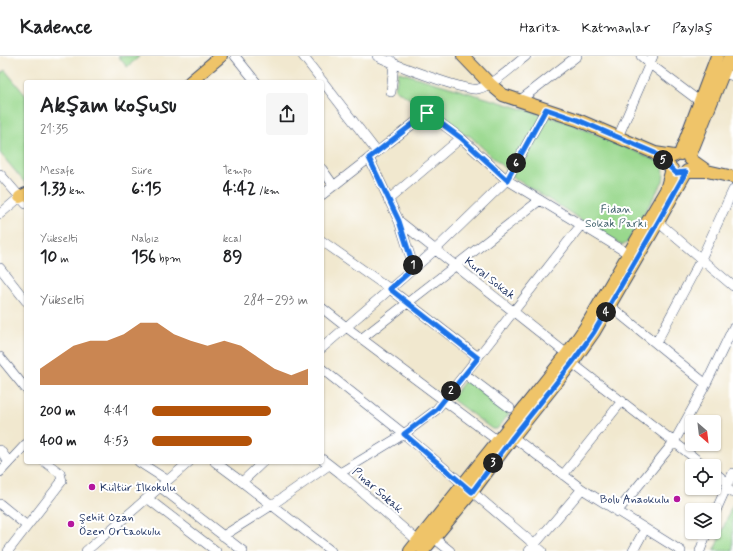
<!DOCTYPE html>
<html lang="tr">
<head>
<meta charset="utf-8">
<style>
	:root { --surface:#fff; --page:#f6f6f6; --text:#202124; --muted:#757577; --line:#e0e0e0; --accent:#b45309 }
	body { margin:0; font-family:Mynerve,sans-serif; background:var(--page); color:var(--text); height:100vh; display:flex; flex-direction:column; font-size:15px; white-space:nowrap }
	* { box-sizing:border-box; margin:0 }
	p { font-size:13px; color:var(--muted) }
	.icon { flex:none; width:22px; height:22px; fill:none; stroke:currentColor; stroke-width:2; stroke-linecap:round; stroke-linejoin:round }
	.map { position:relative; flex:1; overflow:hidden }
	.sheet { position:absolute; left:24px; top:24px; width:300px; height:384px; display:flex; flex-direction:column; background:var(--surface); border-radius:4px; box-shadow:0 1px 3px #0004 }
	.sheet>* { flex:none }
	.needle { width:26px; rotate:152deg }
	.fabs { position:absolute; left:685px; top:359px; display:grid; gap:8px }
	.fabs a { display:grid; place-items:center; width:36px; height:36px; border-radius:4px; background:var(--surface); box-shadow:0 1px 3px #0004; font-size:20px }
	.pin { position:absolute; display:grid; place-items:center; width:34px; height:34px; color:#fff; margin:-17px; border-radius:8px; box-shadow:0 2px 6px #0006 }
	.km { position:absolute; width:20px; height:20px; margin:-10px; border-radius:50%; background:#222; color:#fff; font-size:11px; line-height:20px; text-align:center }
	.round { display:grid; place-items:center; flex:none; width:42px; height:42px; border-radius:4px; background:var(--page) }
	.summary { display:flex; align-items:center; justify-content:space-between; height:68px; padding:0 16px }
	h1 { font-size:22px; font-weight:800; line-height:30px }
	.metrics { display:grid; grid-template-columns:repeat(3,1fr); gap:6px; height:68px; padding:4px 16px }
	.metrics div { display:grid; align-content:center }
	.metrics b { font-size:17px; font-weight:800 }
	.metrics small { font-size:11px; font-weight:400 }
	.metrics p { font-size:11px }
	.chart { height:112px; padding:8px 16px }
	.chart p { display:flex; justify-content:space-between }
	.chart svg { width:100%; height:72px; margin-top:4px; fill:var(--accent); opacity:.7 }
	ul { padding:0 16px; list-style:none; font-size:13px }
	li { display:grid; grid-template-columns:64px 48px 1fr; align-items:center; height:30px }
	li i { height:10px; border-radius:5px; background:var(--accent) }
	header { display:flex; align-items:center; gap:24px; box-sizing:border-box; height:56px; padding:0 20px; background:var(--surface); border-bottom:1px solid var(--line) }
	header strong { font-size:19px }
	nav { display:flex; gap:22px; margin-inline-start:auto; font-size:14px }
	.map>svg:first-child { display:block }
</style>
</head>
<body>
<header>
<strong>Kadence</strong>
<nav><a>Harita</a><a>Katmanlar</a><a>Paylaş</a></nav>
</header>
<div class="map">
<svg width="733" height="495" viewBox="0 0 733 495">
	<rect width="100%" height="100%" fill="#fff"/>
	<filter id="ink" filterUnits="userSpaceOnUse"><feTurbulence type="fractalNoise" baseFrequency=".025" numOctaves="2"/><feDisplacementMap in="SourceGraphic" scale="8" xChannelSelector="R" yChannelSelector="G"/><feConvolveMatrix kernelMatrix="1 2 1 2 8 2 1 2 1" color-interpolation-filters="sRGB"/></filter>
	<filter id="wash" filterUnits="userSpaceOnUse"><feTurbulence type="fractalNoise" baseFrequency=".012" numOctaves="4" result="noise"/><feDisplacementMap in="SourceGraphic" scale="16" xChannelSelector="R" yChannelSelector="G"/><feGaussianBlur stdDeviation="0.9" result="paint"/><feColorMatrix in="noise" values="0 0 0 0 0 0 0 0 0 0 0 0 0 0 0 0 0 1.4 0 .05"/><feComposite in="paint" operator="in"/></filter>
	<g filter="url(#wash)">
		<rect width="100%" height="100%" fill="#f1e8cf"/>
		<path fill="#99d88d" stroke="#5a8476" d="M118,0H140L127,11Z
			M5,14L26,40V128L0,97V18Z
			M399,16L570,67L660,106C665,112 664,118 663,125L627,187L622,189L516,123L470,80L462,78L395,33Z
			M464,326H468L508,354L509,358L497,373H492L453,344V340Z
			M733,449V495H714L732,450Z"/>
	</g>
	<g filter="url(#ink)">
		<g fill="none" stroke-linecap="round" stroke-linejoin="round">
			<defs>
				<path id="minor" d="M235,0L256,26
					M303,0L377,96
					M377,0C391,7 466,36 478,33C494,29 513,10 526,0
					M641,0L650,8L699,45
					M391,4L394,8L391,36
					M723,17L733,20
					M519,45L577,0
					M618,81L653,0
					M461,82L507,124L629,198
					M369,102L399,165L414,212
					M322,113L334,130
					M0,118L26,148
					M733,134L701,203L733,230
					M322,139L427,57L461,82L388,144
					M0,158L20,141
					M399,165L567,298
					M322,185L390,233L478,301
					M0,212L26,245
					M610,250L706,328
					M322,252L346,271L498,385
					M361,283L540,144
					M656,287L701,203L658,166
					M322,292L435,194L507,124L546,53
					M0,301L26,333
					M572,307L705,410
					M322,313L404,378L542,495
					M465,318L510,352
					M513,381L582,433L681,495
					M0,394L9,406
					M322,403L340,417L418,485
					M139,406L167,424
					M215,406L242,426L331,495
					M0,416L26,388
					M714,416L728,427L726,432L733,437
					M340,417L404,378L436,354L478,301L581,169
					M563,419L622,345
					M242,426L263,406
					M728,427L733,417
					M160,431L243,495
					M147,442L216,495
					M0,448L27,470
					M617,456L674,386L706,328L733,272
					M714,459L726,432
					M223,480L272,449L329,409
					M434,482L450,495
					M8,495L62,425L60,417L45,406
					M86,495L189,406
					M529,495L582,433
					M633,495L645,473
					M700,495L707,476"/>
				<path id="major" d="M463,0L490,28L503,39L578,64L655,97
					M190,26L221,0
					M680,98L717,0
					M689,102L730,0
					M671,112L655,97L674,100
					M687,115H707L690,103
					M707,115L733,121
					M20,141L26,138
					M410,495L567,298L585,272L666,134L672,113
					M423,495L472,436L513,381L572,307L594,276L658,166L686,116"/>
			</defs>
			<use href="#minor" stroke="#3b4b6f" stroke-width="10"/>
			<use href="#major" stroke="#3b4b6f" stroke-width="14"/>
			<use href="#minor" stroke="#fff" stroke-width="9"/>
			<use href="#major" stroke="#efc469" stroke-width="12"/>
		</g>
	</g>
	<g fill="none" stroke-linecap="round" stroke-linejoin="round" filter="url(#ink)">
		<defs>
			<path id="route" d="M546,53L578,64L655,97L676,117L686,116L658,166L594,276L572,307L513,381L472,436L404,378L436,354L478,302L390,233L414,212L399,165L369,102L427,57L461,82L507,124Z"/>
		</defs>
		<use href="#route" stroke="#fff" stroke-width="8"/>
		<use href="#route" stroke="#1a73e8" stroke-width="5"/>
	</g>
	<g fill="#b5179e" stroke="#fff" stroke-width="1.5">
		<circle cx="92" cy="431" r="4"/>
		<circle cx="677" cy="443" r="4"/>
		<circle cx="71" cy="468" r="4"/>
	</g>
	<g text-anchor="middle" stroke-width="4" stroke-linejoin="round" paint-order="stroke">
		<g font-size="12" fill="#41626c" stroke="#fff">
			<text x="616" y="157">Fidan<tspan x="616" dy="14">Sokak Parkı</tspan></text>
		</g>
		<g font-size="12" fill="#1b2f5e" stroke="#fff">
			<text transform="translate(490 222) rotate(38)" y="4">Kural Sokak</text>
			<text transform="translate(378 434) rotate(41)" y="4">Pınar Sokak</text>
		</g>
		<g font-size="12" fill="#1b2f5e" stroke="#fff" text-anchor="start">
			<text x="100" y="435">Kültür İlkokulu</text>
			<text x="669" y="447" text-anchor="end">Bolu Anaokulu</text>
			<text x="79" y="465">Şehit Ozan<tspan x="79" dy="14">Özen Ortaokulu</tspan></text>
		</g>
	</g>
</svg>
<div class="fabs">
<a><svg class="needle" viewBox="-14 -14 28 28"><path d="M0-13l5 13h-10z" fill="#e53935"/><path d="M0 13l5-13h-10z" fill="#757577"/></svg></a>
<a><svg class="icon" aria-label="locate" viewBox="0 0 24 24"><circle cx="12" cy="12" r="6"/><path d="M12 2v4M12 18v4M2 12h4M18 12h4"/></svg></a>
<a><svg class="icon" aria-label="layers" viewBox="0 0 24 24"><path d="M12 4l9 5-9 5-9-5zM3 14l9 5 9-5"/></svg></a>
</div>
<div class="pin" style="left:427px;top:57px;background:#1e9e55"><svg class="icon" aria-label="arrive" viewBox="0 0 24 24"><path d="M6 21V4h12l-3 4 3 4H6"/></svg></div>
<b class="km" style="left:413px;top:209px">1</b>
<b class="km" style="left:451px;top:335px">2</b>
<b class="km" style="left:493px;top:407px">3</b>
<b class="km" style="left:606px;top:256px">4</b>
<b class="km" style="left:663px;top:104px">5</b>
<b class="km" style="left:516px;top:107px">6</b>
<section class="sheet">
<div class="summary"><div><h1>Akşam koşusu</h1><p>21:35</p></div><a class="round"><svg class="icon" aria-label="share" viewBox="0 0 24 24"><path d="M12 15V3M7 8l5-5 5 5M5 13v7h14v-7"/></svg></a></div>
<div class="metrics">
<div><p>Mesafe</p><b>1.33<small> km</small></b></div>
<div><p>Süre</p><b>6:15</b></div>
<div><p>Tempo</p><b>4:42<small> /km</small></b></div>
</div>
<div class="metrics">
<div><p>Yükselti</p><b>10<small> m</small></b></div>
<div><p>Nabız</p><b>156<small> bpm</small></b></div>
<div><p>kcal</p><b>89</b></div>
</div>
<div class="chart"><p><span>Yükselti</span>284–293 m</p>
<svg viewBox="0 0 160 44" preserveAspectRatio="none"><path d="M0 44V34L10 27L20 20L30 17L40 17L50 13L60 6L70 6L80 13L90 17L100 20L110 17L120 20L130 27L140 34L150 38L160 34V44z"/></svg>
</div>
<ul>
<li><b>200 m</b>4:41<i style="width:76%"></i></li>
<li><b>400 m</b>4:53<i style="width:64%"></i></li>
</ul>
</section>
</div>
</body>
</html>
